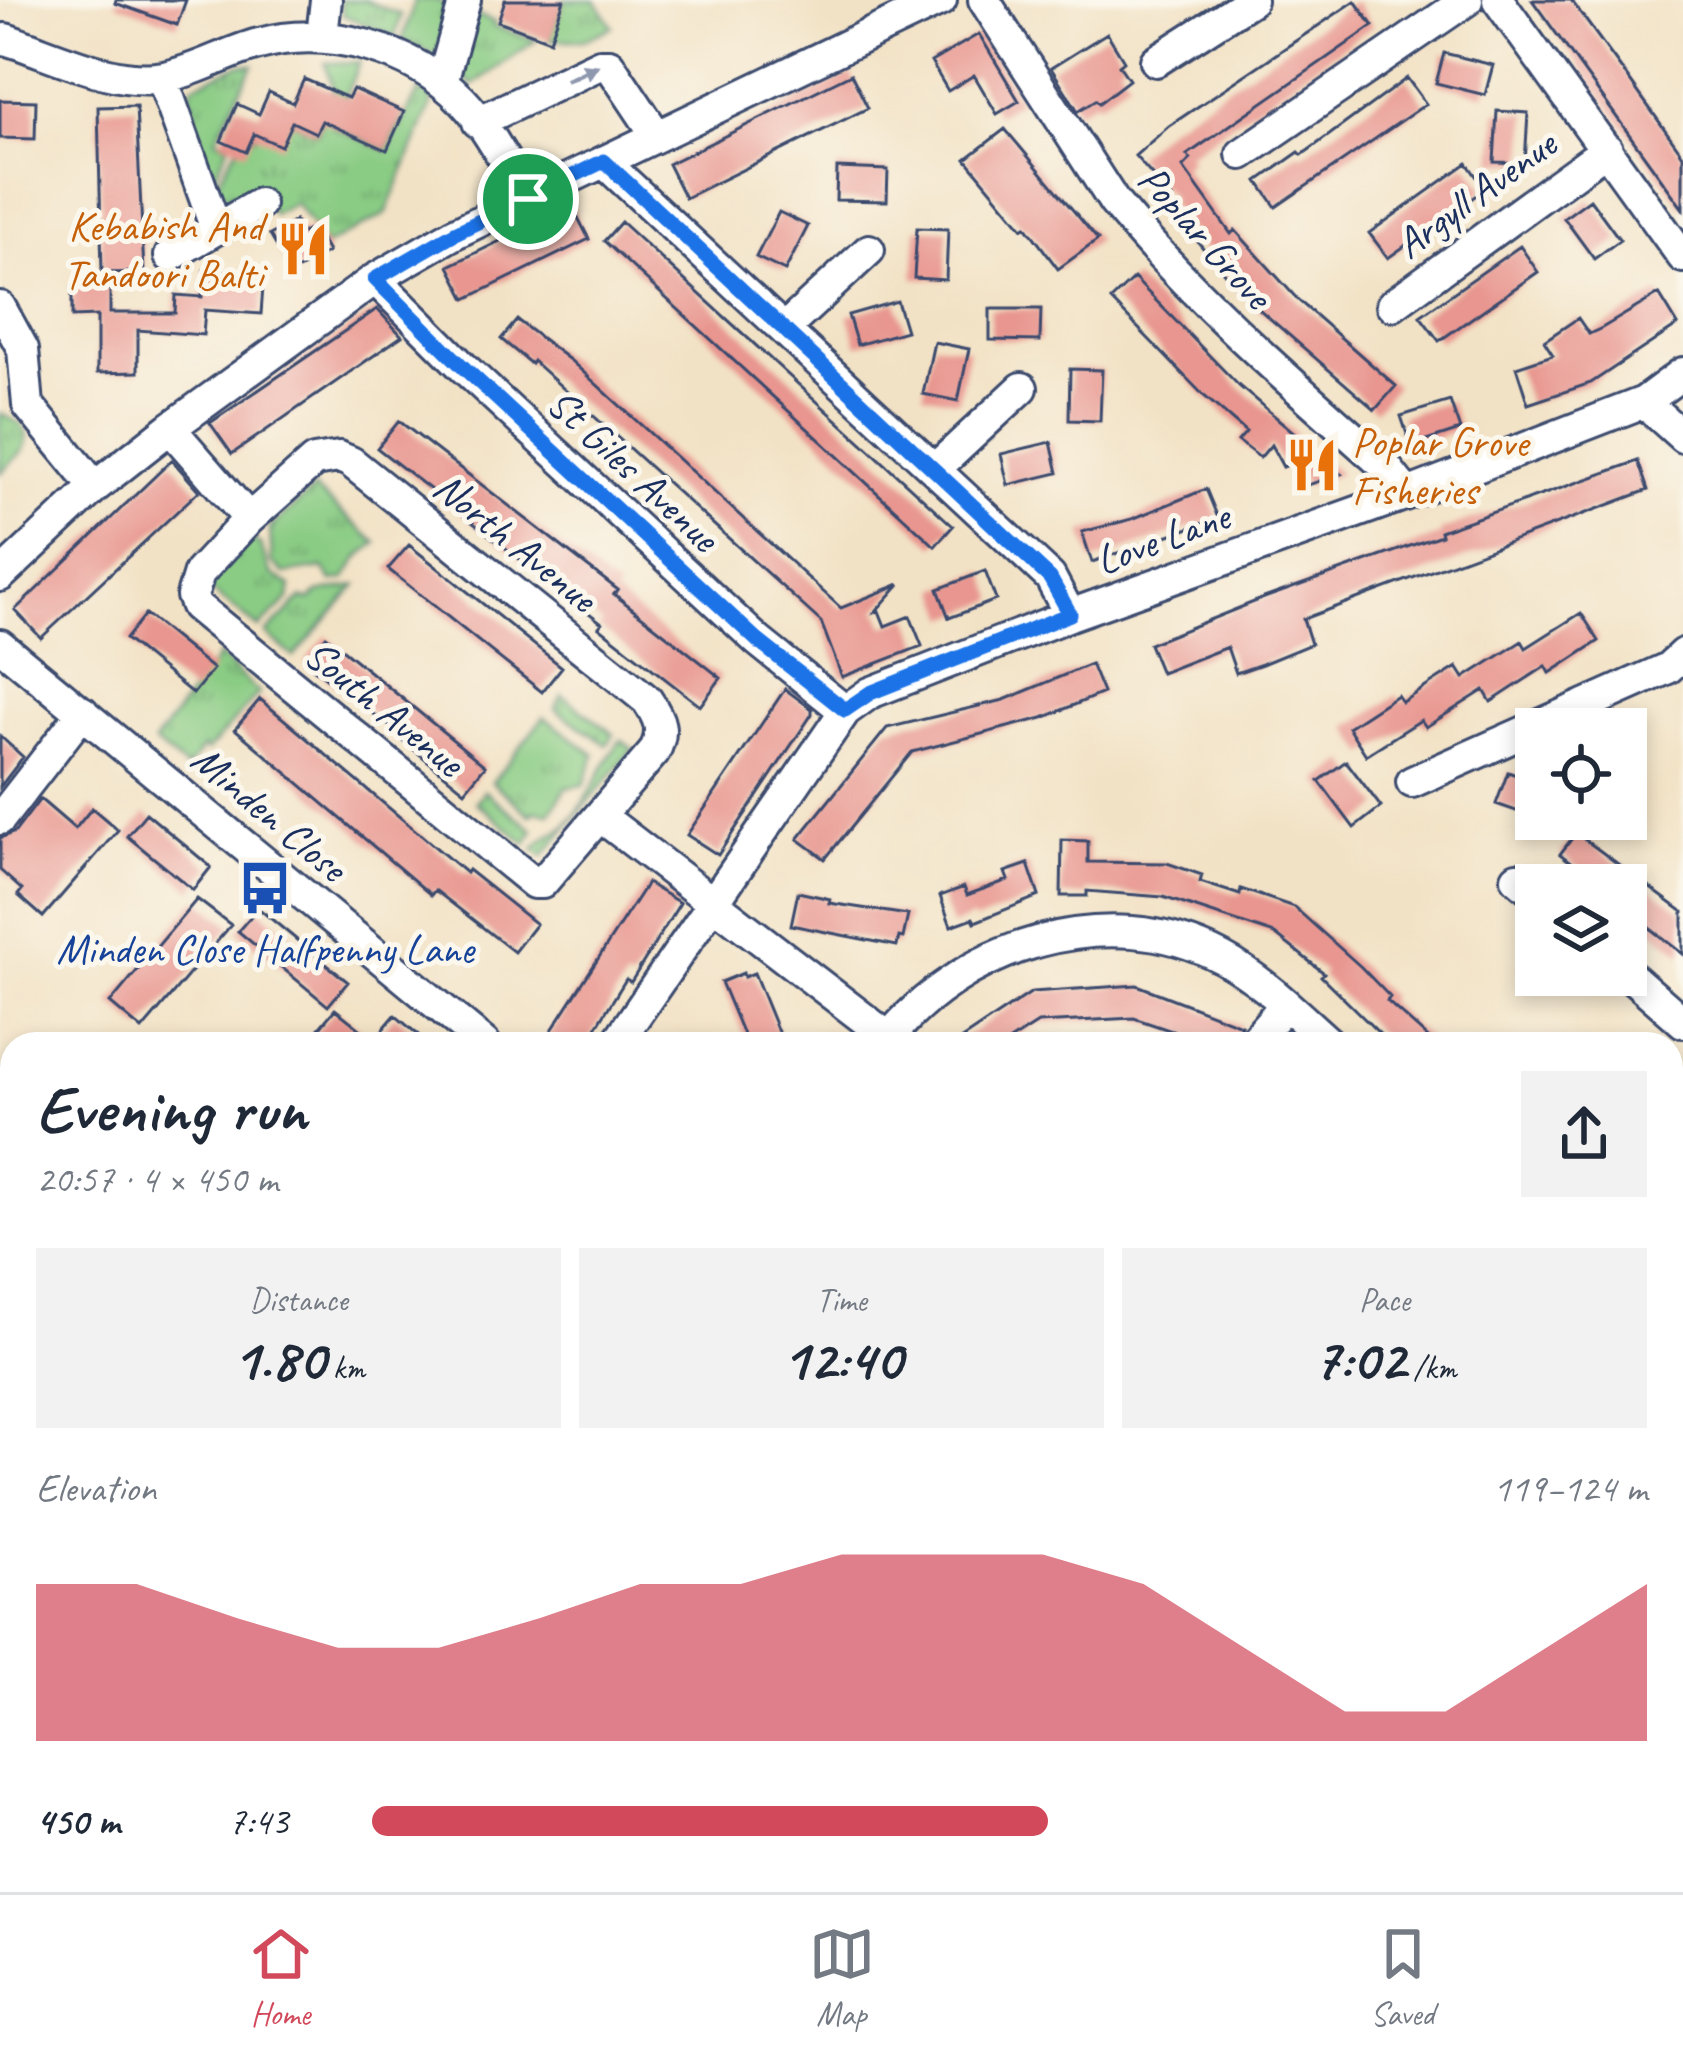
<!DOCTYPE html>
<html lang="en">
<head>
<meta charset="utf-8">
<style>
	:root { --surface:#fff; --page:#f2f2f3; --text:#1f2937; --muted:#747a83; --line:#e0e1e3; --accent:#d1495b }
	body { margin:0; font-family:Caveat,sans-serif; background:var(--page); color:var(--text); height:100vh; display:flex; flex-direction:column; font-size:45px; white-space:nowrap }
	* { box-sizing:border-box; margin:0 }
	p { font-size:39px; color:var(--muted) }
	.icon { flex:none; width:66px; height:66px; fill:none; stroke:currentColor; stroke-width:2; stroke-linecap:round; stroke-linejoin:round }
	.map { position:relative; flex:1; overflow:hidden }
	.panel { position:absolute; left:0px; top:1032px; width:1683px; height:861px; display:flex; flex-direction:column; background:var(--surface); border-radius:36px 36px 0 0; box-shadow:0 6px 18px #0003 }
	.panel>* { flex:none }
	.controls { position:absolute; left:1515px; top:708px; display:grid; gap:24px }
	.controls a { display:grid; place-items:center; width:132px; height:132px; border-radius:0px; background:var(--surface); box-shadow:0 6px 18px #0003; font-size:60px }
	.pin { position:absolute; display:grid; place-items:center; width:102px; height:102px; color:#fff; margin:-51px; border:6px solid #fff; border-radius:50%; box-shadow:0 3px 12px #0007 }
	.round { display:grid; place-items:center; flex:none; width:126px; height:126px; border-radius:0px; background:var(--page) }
	.headline { display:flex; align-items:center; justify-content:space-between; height:204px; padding:0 36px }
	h1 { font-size:66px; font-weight:700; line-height:90px }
	.metrics { display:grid; grid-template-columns:repeat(3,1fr); gap:18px; height:204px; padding:12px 36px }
	.metrics div { display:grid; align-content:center; border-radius:0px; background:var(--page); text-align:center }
	.metrics b { font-size:60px; font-weight:700 }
	.metrics small { font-size:33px; font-weight:400 }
	.metrics p { font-size:33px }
	.chart { height:336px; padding:24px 36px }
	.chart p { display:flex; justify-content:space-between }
	.chart svg { width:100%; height:216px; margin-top:12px; fill:var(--accent); opacity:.7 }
	ul { padding:0 36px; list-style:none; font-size:39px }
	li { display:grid; grid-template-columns:192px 144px 1fr; align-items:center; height:90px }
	li i { height:30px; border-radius:15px; background:var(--accent) }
	.tab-bar { display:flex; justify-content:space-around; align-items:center; height:168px; border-top:3px solid var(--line); background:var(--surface); font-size:33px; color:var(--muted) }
	.tab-bar a { display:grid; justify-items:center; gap:6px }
	.tab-bar .on { color:var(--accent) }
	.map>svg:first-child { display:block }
</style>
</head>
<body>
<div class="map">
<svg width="1683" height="1892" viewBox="0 0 1683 1892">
	<defs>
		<pattern id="grass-tufts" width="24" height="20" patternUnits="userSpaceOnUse" patternTransform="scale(3)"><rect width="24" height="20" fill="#8acc84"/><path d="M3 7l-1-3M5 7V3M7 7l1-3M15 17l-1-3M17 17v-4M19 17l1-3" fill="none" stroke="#70a66f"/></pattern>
	</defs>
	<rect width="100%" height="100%" fill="#fbf7ec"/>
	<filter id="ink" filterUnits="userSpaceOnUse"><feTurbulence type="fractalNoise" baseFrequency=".00833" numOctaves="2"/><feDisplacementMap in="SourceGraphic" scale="24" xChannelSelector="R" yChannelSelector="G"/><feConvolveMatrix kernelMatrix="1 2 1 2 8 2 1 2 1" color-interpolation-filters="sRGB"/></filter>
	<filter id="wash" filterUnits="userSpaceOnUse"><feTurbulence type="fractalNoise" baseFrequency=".004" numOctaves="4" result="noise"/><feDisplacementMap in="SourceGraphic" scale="48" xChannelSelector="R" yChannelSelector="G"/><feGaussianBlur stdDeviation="2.7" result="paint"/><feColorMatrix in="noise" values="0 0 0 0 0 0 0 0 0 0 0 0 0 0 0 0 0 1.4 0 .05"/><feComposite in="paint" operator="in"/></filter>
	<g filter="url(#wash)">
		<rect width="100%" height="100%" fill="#f2e2c5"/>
		<path fill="url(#grass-tufts)" stroke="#527e71" stroke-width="3" d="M340,0H364L401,15L395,37L343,15Z
			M415,0H438L445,6L439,56L402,41Z
			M564,0H595L613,27L584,40H550Z
			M474,14L494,22L493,26L536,40L473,85L454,68Z
			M360,62L332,127L387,150L419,91L430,97L432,103L386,214L325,246L295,203L273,215L259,193L238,201L214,191C237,141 238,139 292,122L317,133L334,92L325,63Z
			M239,65H253L216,138L229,145L211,183L190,94L193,85Z
			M0,413L21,424L28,437L24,450L0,473Z
			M314,489L377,543L361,555L345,579L332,581L323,568L284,574L272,562L270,528Z
			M250,539L260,545L272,575L291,586L289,599L259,628L205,586Z
			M357,585L294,657L266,634L302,598L310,600L318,593Z
			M219,656L259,693L207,751L203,747L187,769L154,743Z
			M562,695L614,734L607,745L555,709Z
			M544,717L595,755L584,785L566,788L550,813L535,811L530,815L492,782Z
			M621,740L633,749L543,856L534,849C546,833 553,837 565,826C589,802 600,767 621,740Z
			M484,791L534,830L526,844L476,802Z
			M885,1881H1632L1647,1892H872Z"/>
		<g id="blocks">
			<path fill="#e8968f" d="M116,0H186L177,25L115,3Z
				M505,0H564L550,40L498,21Z
				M1532,0H1571L1628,78L1683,155V209Z
				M1355,1L1373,26L1187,155L1191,159L1183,167L1231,234L1235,230L1299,301L1396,386L1375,410L1244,296L1198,242L1168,201L1172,198L1135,156L1169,126Z
				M1107,33L1124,61L1119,65L1129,80L1099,103L1096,100L1078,111L1051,68Z
				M979,34L1019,101L997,114L974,75L948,91L931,62Z
				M1444,53L1493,65L1485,95L1436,83Z
				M851,74L868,108L685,198L668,164Z
				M1407,78L1426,104L1276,207L1258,181L1299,152L1302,155Z
				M304,79L348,98L353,89L404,112L387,150L322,121L316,133L292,122L281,146L254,134L246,152L221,141L237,104L259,114L269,92L293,103Z
				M0,100L36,101L35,139L0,138Z
				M136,106L144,272L102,273L98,107Z
				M1497,111L1528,113L1525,163L1494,162Z
				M1005,129L1098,240L1058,269L1026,226L1023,228L966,159Z
				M1467,163L1485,189L1388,258L1369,233Z
				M837,168L888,170L887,201L836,200Z
				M1590,199L1620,240L1594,259L1564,218Z
				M572,206L589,239L466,299L449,266Z
				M779,212L808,226L785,271L756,257Z
				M295,221L302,233L314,227L328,252L292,273L270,235Z
				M621,222L953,526L935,546L604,241Z
				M917,228L948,229L946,280L914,278Z
				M1520,246L1538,272L1439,341L1420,316Z
				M204,270L264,273L261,314L205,310L203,335L138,330V372L97,373V316L72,317V287L110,286V313H175L176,295L202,297Z
				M1134,278L1240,387L1296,434L1292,439L1341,474L1305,486L1295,462L1283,467L1271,445L1260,458L1238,441L1246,432L1203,395L1111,300Z
				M1659,294L1678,325L1591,383L1528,404L1516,367L1553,355L1544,341L1578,318L1589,334L1602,328Z
				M897,301L906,331L857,345L848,315Z
				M377,309L402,336L232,454L210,423Z
				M990,309H1041L1040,341L990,340Z
				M517,320L571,361L841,608L900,584L875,612L879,611L885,626L910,616L922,646L842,677L821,622L533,361L531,364L501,339Z
				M934,342L969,349L958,401L923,394Z
				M1070,369L1102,370L1100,421L1069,420Z
				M1450,401L1460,430L1411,446L1401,416Z
				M399,421L618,590L614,594L721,678L700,706L599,627L602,623L377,448Z
				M1051,442L1058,473L1008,485L1001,454Z
				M172,460L199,491L41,638L15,610Z
				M1638,461L1648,490L1303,619L1311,644L1262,664L1236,673L1227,647L1161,673L1149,644L1264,598L1441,535L1440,531Z
				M1206,489L1218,518L1092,562L1082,532L1132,519Z
				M409,545L562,667L542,692L388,569Z
				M985,571L996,600L949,618L938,589Z
				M1581,613L1599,641L1550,673L1546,666L1491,702L1484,690L1426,727L1421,720L1366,755L1348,727L1397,695L1402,702L1457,667L1464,678L1522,641L1526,648Z
				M145,614L213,669L193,694L125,639Z
				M326,636L485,766L465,791L397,736L399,733L305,662Z
				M1091,664L1103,693L1043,718L912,752L825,859L798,839L887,728L1004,700Z
				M785,689L812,709V714L718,855L687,835Z
				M260,699L466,873L468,870L536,924L514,952L435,890L431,895L235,729Z
				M0,736L23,757L0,787Z
				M1346,761L1381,807L1354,828L1319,781Z
				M1508,772L1536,782V818L1496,804Z
				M40,799L75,829L92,808L118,830L43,917L18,895L22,890L0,870V838L15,832Z
				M146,813L211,867L193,890L127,836Z
				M1576,833L1683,912V954L1626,910V885H1601L1560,854Z
				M1062,840L1088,841V862L1167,863L1202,875L1200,882L1240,895L1241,889L1294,907L1361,967L1390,997L1387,1001L1435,1044H1390L1321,976L1324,973L1275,934L1163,897L1087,891V896H1061Z
				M1028,864L1039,896L975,922L973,918L951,926L940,896L964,887L967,895L1008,880L1005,872Z
				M647,883L680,903L631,982L626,979L586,1044H543Z
				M798,892L830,899L829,903L908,915L903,938L899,937L897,946L791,925Z
				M197,899L231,925L142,1030L110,1003Z
				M258,908L348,982L328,1006L238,931Z
				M743,973L744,977L754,973L783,1044H747L721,982Z
				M1137,985L1241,1025L1232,1044H1210L1134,1018L1038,1023L1005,1044H954L1032,992Z
				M335,1009L374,1040L395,1015L429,1044H306Z"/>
		</g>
	</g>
	<g filter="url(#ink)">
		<use href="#blocks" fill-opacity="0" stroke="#3b4a6d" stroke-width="3"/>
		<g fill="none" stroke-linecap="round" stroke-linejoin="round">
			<defs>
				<path id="minor" d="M984,0L1114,202C1195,300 1290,382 1385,466L1407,494
					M1498,0L1683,257
					M322,36L326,0
					M5,39C53,54 113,86 164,77C197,71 227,52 259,44C328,25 412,49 462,100C488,127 507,167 528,199
					M1156,61L1251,0
					M162,78L216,229
					M442,82L465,0
					M478,122L600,64H609L657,136
					M1242,154L1467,0
					M604,162L1050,577L1070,615
					M170,256L259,204
					M375,279L463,367L758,641L845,711
					M1392,305L1607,149
					M0,307L23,349L28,405L95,487
					M784,329L869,250
					M1644,402L1683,437
					M170,428L249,519
					M339,457L351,462L647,700C660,719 665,731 654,752L542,883H534L196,606L192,596L199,573L249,519L314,461Z
					M935,469L1022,388
					M0,576L95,487L170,428L375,279L455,233L941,0
					M0,645L485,1044
					M1412,782L1668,668L1683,654
					M600,816L897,1044
					M0,819L83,712
					M1517,878L1536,894
					M1626,972L1683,1022
					M616,1044L845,711L870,693L1070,615L1407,494L1644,402L1683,373
					M884,1044C958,946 1109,897 1222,958C1262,979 1296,1014 1330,1044
					M1251,1044L1285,1005
					M0,1148L12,1128
					M0,1201L12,1208
					M1671,1378L1683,1367
					M1671,1483L1676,1489
					M0,1637L12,1645
					M137,1881L139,1892
					M591,1881L610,1892
					M22,1892L29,1881
					M528,1892L535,1881"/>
				<path id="major" d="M1671,1200L1683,1192
					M820,1892L833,1881"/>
			</defs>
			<use href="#minor" stroke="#3b4a6d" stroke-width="36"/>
			<use href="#major" stroke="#3b4a6d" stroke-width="45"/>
			<use href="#minor" stroke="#fff" stroke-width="30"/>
			<use href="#major" stroke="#fff" stroke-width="39"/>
		</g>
		<defs><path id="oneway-solid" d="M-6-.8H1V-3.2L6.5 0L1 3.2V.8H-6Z" transform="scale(3)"/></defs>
		<use fill="#8d97ae" href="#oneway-solid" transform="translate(582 73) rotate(-25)"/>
	</g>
	<g fill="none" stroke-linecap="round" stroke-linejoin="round" filter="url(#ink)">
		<defs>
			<path id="route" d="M604,161L1050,578L1070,614L870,693L845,710L758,641L463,367L375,279L455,233Z"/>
		</defs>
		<use href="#route" stroke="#fff" stroke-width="24"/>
		<use href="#route" stroke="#1a73e8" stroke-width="15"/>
	</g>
	<defs>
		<symbol id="restaurant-bare" viewBox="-9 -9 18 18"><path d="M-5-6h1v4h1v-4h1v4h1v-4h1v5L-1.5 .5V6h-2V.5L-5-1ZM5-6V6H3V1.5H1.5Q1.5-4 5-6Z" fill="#e8710a" stroke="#fbf7ec" stroke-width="2.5" paint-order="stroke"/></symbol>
		<symbol id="bus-bare" viewBox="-9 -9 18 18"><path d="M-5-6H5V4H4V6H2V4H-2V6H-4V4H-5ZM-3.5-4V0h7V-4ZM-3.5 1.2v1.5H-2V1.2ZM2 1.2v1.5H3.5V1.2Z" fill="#1a4fb4" stroke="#fbf7ec" stroke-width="2.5" paint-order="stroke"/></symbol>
	</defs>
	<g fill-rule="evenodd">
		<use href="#restaurant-bare" x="265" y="211" width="76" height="76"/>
		<use href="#restaurant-bare" x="1274" y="427" width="76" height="76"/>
		<use href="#bus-bare" x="227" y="850" width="76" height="76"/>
	</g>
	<g text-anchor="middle" stroke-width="10" stroke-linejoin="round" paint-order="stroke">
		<g font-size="42" fill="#1b2f5e" stroke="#fbf7ec">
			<text transform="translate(1475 193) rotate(-36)" y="15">Argyll Avenue</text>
			<text transform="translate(1206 236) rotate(48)" y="15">Poplar Grove</text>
			<text transform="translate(634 469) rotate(43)" y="15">St Giles Avenue</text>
			<text transform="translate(1162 537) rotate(-20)" y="15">Love Lane</text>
			<text transform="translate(516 541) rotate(39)" y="15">North Avenue</text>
			<text transform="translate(385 707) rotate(39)" y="15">South Avenue</text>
			<text transform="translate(270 812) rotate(40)" y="15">Minden Close</text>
		</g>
		<g font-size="42" fill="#c56008" stroke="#fbf7ec" text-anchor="end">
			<text x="263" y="240">Kebabish And<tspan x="263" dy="48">Tandoori Balti</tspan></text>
			<text x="1352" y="456" text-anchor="start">Poplar Grove<tspan x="1352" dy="48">Fisheries</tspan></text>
		</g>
		<g font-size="42" fill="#164399" stroke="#fbf7ec">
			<text x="265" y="963">Minden Close Halfpenny Lane</text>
		</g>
	</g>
</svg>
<div class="controls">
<a><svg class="icon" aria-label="locate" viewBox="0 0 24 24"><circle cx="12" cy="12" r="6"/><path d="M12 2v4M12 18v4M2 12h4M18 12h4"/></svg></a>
<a><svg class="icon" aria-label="layers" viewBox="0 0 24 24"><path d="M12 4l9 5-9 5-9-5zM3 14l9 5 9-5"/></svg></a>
</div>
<div class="pin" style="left:528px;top:199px;background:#1e9e55"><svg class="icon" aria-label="arrive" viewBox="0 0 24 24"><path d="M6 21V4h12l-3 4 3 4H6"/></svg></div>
<section class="panel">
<div class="headline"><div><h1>Evening run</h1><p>20:57 · 4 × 450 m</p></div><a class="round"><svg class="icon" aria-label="share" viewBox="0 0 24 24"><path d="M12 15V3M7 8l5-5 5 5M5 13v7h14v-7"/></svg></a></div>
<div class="metrics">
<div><p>Distance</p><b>1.80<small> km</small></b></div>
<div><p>Time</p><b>12:40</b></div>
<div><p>Pace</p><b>7:02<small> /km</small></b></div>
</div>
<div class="chart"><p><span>Elevation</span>119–124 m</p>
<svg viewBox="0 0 160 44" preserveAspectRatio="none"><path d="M0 44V12L10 12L20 19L30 25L40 25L50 19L60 12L70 12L80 6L90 6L100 6L110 12L120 25L130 38L140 38L150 25L160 12V44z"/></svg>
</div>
<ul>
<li><b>450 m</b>7:43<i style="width:53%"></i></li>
</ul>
</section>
</div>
<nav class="tab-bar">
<a class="on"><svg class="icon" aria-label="home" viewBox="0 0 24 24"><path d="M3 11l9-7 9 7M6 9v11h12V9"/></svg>Home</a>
<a><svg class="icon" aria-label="map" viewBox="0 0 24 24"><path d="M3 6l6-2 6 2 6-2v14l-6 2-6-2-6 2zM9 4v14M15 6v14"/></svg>Map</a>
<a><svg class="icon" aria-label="saved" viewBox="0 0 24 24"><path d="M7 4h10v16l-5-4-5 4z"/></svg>Saved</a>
</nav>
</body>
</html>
